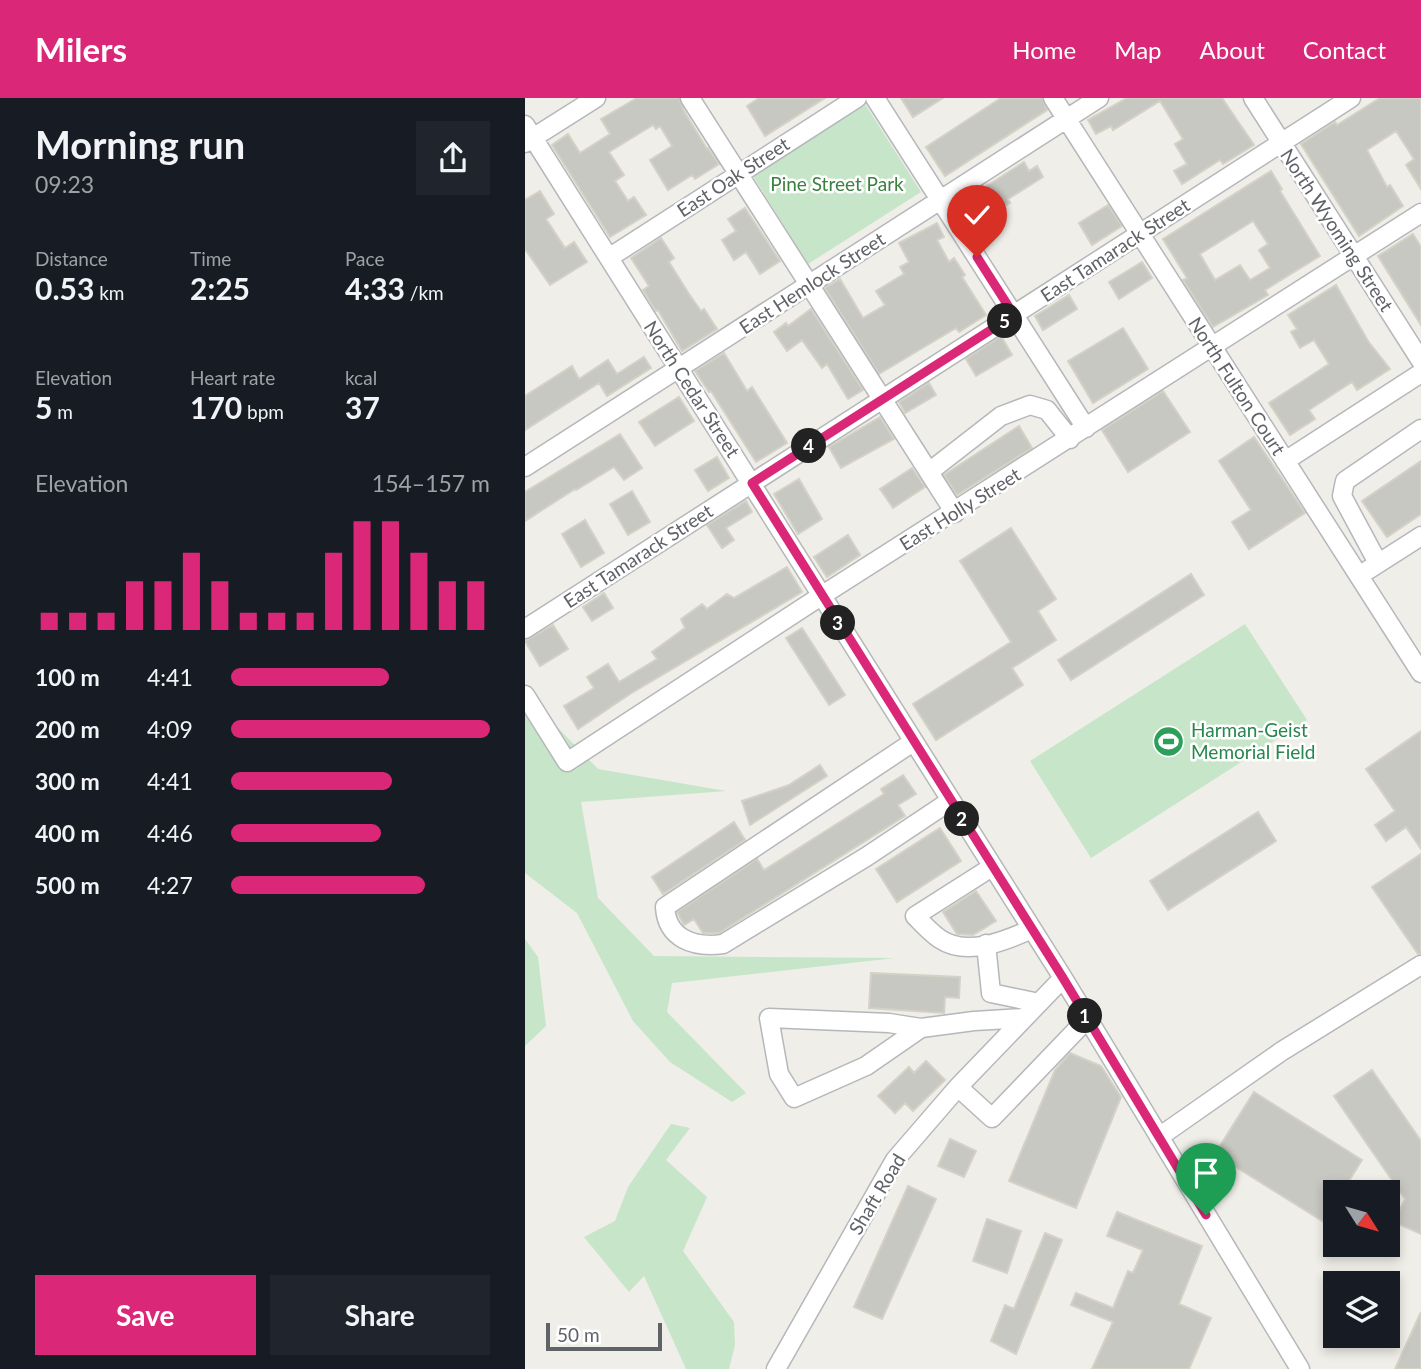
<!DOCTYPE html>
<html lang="en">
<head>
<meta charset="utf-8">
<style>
	:root { --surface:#171b24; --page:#20242c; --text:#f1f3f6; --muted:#9ea1a6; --accent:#db2777 }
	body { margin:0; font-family:Lato,sans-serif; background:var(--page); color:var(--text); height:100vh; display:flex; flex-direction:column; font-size:26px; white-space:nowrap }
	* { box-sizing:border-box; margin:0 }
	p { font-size:23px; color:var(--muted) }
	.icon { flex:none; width:38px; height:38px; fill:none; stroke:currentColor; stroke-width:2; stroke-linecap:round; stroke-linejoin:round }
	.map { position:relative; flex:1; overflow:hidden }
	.sheet { display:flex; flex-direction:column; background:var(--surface); width:525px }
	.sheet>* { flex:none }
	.needle { width:46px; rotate:127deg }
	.fabs { position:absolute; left:798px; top:1082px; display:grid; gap:14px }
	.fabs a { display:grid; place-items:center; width:77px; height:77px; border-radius:0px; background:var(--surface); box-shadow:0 4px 10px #0003; font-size:35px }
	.scale { position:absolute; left:21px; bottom:18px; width:116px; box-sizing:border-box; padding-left:7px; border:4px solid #5f6267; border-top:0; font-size:19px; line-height:24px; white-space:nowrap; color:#5f6267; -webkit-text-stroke:5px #fff; paint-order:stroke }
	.pin { position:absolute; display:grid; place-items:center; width:60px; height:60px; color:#fff; margin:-72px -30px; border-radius:50% 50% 50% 0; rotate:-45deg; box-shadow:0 0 7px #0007 }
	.pin .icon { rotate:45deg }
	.km { position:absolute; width:35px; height:35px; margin:-18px; border-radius:50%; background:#222; color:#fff; font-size:19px; line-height:35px; text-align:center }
	.round { display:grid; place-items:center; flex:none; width:74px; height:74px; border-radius:0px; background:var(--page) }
	.summary { display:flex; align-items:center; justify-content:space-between; height:119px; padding:0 35px }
	h1 { font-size:38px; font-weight:700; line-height:52px }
	.figures { display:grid; grid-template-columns:repeat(3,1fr); gap:10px; height:119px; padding:7px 35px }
	.figures div { display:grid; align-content:center }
	.figures b { font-size:30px; font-weight:700 }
	.figures small { font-size:19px; font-weight:400 }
	.figures p { font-size:19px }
	.chart { height:196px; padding:14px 35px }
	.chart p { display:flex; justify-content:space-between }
	.chart svg { width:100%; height:126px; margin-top:7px; stroke:var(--accent); stroke-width:6 }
	.button { display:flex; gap:14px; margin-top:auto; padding:14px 35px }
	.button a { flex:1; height:80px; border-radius:0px; background:var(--accent); color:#fff; font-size:28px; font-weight:700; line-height:80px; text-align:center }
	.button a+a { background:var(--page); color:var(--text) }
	ul { padding:0 35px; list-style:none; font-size:23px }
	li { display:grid; grid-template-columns:112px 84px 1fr; align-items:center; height:52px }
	li i { height:18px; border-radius:9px; background:var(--accent) }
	header { display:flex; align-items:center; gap:42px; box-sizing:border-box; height:98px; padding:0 35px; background:var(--accent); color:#fff }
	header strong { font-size:33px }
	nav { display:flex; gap:38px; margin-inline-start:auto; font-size:24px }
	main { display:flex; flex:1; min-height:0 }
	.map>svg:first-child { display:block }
</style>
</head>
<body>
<header>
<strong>Milers</strong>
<nav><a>Home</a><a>Map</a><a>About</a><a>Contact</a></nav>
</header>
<main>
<section class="sheet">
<div class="summary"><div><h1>Morning run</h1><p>09:23</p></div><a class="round"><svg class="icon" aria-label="share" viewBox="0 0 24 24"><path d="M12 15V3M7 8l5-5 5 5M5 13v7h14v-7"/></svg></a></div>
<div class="figures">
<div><p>Distance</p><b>0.53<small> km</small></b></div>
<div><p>Time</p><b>2:25</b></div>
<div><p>Pace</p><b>4:33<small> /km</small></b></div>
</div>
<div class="figures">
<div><p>Elevation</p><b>5<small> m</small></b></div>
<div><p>Heart rate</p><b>170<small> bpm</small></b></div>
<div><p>kcal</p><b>37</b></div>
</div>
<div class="chart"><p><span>Elevation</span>154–157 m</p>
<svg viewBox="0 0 160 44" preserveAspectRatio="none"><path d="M5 44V38M15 44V38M25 44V38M35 44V27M45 44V27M55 44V17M65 44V27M75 44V38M85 44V38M95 44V38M105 44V17M115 44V6M125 44V6M135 44V17M145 44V27M155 44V27"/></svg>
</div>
<ul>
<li><b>100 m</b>4:41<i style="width:61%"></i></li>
<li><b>200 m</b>4:09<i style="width:100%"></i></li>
<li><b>300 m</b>4:41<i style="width:62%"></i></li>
<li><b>400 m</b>4:46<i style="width:58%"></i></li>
<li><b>500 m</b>4:27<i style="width:75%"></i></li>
</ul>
<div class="button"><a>Save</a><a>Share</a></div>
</section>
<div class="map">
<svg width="896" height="1271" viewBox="0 0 896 1271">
	<rect width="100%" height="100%" fill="#f0eee8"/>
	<path fill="#c7e5c8" d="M340,6L396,94L283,166L228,78Z
		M720,526L782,622L566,760L505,663Z
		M0,596L73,671L201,693L56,704L73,800L129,858L370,860L147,885L142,914L221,995L207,1004L145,964L108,923L52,815L0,775Z
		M0,841L13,859L21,928L0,948Z
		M146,1026L165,1030L141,1062L182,1099L158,1153L209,1224L210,1247L204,1271H161L119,1178L104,1194L59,1139L90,1123L103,1089Z"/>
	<path fill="#c8c8c2" stroke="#d4d1c6" stroke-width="2" fill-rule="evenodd" d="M112,0H154L159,13L182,51L183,50L194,66L170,81L167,77L143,92L125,62L147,48L135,28L131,31L128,27L84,54L99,77L90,83L103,103L109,99L121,117L85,139L27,47L43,36L55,55L85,36L76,21Z
		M234,0H300L240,38L222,8Z
		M376,0H418L388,19Z
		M476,0H517L522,12L420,78L401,49Z
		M602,0H697L729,47L698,66L695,62L657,86L649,73L662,66L650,46L658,41L635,3L588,32L586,28L571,36L563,22Z
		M855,0H896V91L881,67L889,61L871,33L842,52L862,89L865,87L878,108L834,138L776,46L810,24L812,27Z
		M499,64L504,73L512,68L518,79L483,101L485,105L446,124L434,106Z
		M746,73L757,91L755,93L795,158L740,192L743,197L688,229L658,182L662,180L638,141ZM728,123L743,146L734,152L745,170L725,182L715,167L690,182L675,156Z
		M15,93L29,116L21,121L40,150L49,144L62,164L25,187L0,151V102Z
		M583,107L597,128L567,147L554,125Z
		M220,110L255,163L235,176L221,154L209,162L197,142L211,133L203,121Z
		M412,125L419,139L412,142L424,164L429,160L440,177L437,179L461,217L434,234L431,230L354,276L300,190L315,181L338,220L360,207L351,193L379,176L375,169L384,164L374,145Z
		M888,136L896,149V227L853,158Z
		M136,140L149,160L144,164L164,196L176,213L179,211L192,231L157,253L133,212L131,213L118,192L124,188L106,160Z
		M617,164L627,180L594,201L584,184Z
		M811,187L843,243L865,271L832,292L827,284L784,312L790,321L765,337L744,305L804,266L789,242L775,250L766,234L772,231L763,217Z
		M544,197L552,211L518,232L510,218Z
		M286,211L338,292L323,301L302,266L297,270L277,242L262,253L249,234L261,225L263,228Z
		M598,230L623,271L568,305L543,263Z
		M476,238L487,257L451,278L441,261Z
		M199,255L222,293L227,289L262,345L231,364L186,293L184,294L170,273Z
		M119,259L126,270L82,298L74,285L0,332V298L47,268L54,281L83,262L92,276Z
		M404,285L411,297L380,315L374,304Z
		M638,293L665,334L603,374L577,332Z
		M154,299L169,323L130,348L114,324Z
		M355,319L369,341L316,370L304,349Z
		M494,328L507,350L432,397L419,377Z
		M95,336L117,370L99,382L89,369L51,392L50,391L0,423V394Z
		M729,339L780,415L724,451L707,424L726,412L694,363Z
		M192,359L204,380L183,393L170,372Z
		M896,363V416L862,439L837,403Z
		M387,370L400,389L368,410L355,391Z
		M274,381L297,421L273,436L249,396Z
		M107,393L125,424L103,437L85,406Z
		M221,403L227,414L201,430L209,442L197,450L182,427Z
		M60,422L79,455L56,469L37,436Z
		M486,430L531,501L513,513L531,542L487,570L498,587L411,642L388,606L486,544L435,463Z
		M323,437L335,457L302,479L289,459Z
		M262,469L277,494L105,596L53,631L39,608L69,590L62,579L83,566L94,584L132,561L127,554L160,530L156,521L177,506L182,511L202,496L209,500Z
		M666,476L679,497L546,582L533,562Z
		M79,495L88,510L67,523L58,509Z
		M28,527L43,551L15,568L0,543Z
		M277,530L320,597L304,607L261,540Z
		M896,633V751L881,729L861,743L850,727L870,713L841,671Z
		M295,667L302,678L225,727L217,703L264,687Z
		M378,677L391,696L373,707L380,718L194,835H178L169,821L159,827L152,814L232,761L239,772L359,696L356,691Z
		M733,714L751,743L643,812L625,783Z
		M209,724L220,742L138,796L127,779Z
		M415,730L436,763L372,804L351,771Z
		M896,756V856H893L847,789Z
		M451,793L471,823L448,837L432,836L418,814Z
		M346,875L435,879L434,900L420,899L419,915L344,910Z
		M545,955L576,968L596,999L551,1110L484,1083L530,972Z
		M401,963L420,982L388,1013L380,1005L370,1015L353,998L384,969L389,975Z
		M847,972L896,1043V1136L869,1124L880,1101L809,998Z
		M729,994L837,1062L817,1094H810V1105L799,1124L690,1056Z
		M425,1041L451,1053L439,1079L413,1068Z
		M383,1088L411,1101L357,1221L329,1209Z
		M592,1114L677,1148L654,1206L686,1220L664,1271H567L588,1224L546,1207L551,1195L588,1210L603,1173L608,1175L618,1152L582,1138Z
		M462,1121L496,1133L482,1175L448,1163Z
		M520,1135L537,1142L491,1256L466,1243L480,1207L489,1211Z
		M896,1214V1271H870Z"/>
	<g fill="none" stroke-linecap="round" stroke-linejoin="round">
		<defs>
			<path id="minor" d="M165,0L430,415
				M350,0L561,330
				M528,0L896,575
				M728,0L896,263
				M0,27L538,880L775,1271
				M0,45L71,0
				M85,159L332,0
				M760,363L896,275
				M0,369L574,0
				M404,374L476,318L505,307L522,312L545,341
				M853,465L817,398L820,383L896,331
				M843,472L896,438
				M0,531L826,0
				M0,597L42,664L296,498L896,115
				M388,644L140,809C142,841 169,850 198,846L341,759L425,703
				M467,769L390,818C398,826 406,835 415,841C442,859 480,843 507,831
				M461,846L466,895L514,905
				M396,930L364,925L244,920L254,976L269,1000L341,968L396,930L449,923L499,920
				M433,989L467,1020L562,921
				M634,1039L757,953L896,867
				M251,1271L370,1062L433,989L538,880"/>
		</defs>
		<use href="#minor" stroke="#b5b7bb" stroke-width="21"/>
		<use href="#minor" stroke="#fff" stroke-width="18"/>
	</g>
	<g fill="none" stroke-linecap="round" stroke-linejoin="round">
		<defs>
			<path id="route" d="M452,159L489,217L227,385L538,880L681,1117"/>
		</defs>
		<use href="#route" stroke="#fff" stroke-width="14"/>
		<use href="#route" stroke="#db2777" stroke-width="9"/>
	</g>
	<defs>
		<symbol id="stadium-disc" viewBox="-11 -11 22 22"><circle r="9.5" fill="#2e9e5b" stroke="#fff"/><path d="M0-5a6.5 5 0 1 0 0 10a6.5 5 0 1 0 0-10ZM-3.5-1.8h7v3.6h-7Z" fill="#fff"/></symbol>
	</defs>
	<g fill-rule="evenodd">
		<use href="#stadium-disc" x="626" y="626" width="35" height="35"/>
	</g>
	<g text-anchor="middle" stroke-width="5" stroke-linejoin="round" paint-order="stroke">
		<g font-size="19" fill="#5f6267" stroke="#fff">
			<text transform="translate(208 79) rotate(-33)" y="7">East Oak Street</text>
			<text transform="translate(812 132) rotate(57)" y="7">North Wyoming Street</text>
			<text transform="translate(590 152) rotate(-33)" y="7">East Tamarack Street</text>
			<text transform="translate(287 185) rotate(-33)" y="7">East Hemlock Street</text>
			<text transform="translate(712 288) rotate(57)" y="7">North Fulton Court</text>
			<text transform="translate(167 291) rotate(57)" y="7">North Cedar Street</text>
			<text transform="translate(435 411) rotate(-32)" y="7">East Holly Street</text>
			<text transform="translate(113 458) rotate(-33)" y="7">East Tamarack Street</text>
			<text transform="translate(352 1096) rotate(-59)" y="7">Shaft Road</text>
		</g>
		<g font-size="19" fill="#3c8042" stroke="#fff">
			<text x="312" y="93">Pine Street Park</text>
		</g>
		<g font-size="19" fill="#27864d" stroke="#fff" text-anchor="start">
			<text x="666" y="639">Harman-Geist<tspan x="666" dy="22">Memorial Field</tspan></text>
		</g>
	</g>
</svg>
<div class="fabs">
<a><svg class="needle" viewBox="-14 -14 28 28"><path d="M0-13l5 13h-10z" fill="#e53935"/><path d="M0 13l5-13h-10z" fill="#9ea1a6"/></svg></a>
<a><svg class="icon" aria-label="layers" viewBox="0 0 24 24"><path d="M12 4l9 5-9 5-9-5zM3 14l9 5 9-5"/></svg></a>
</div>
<div class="scale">50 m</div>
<div class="pin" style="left:681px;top:1117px;background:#1e9e55"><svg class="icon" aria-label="arrive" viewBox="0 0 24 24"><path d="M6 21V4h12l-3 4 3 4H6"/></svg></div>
<div class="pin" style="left:452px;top:159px;background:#d93025"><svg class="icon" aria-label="check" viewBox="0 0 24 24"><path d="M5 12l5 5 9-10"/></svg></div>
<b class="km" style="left:560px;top:918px">1</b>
<b class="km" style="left:437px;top:721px">2</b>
<b class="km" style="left:313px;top:525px">3</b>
<b class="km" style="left:284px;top:348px">4</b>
<b class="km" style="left:480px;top:223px">5</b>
</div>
</main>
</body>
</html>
